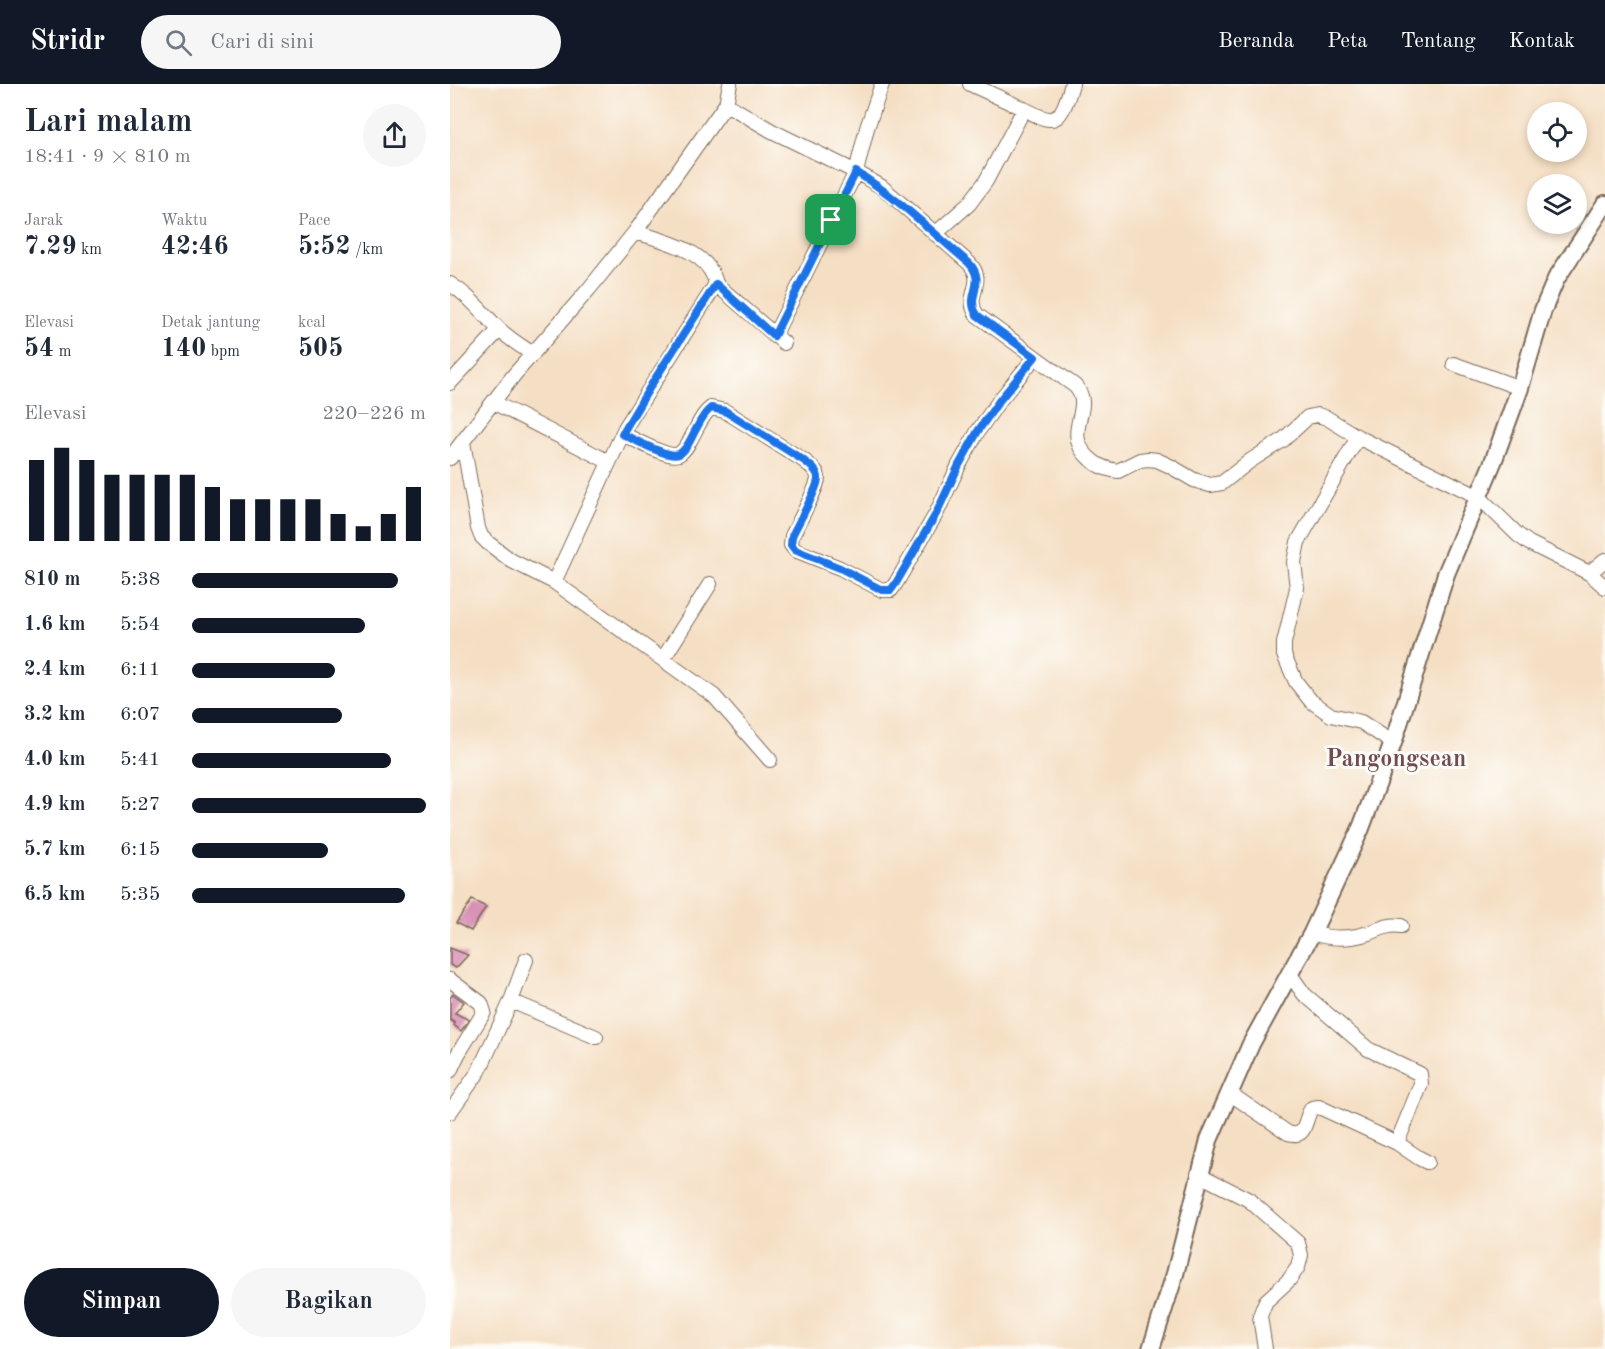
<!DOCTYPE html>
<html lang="id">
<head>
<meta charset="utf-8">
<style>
	:root { --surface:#fff; --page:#f6f6f7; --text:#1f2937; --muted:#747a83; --accent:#111827 }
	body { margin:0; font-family:"Old Standard TT",serif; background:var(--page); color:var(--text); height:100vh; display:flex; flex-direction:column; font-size:22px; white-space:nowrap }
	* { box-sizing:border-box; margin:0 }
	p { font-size:20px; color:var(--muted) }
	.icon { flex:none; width:33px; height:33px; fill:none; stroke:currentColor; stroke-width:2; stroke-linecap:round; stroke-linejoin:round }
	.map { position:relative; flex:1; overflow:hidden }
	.panel { display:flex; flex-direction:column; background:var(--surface); width:450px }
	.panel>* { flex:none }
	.fabs { position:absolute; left:1077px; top:18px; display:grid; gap:12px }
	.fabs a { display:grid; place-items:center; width:60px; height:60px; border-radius:50%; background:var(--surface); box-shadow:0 3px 9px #0003; font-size:30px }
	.pin { position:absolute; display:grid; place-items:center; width:51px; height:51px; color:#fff; margin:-26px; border-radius:12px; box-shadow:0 3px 9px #0006 }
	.round { display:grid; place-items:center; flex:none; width:63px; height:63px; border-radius:32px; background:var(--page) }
	.overview { display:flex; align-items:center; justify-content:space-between; height:102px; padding:0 24px }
	h1 { font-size:33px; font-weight:700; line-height:45px }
	.metrics { display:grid; grid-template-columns:repeat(3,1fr); gap:9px; height:102px; padding:6px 24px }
	.metrics div { display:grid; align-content:center }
	.metrics b { font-size:26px; font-weight:700 }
	.metrics small { font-size:16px; font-weight:400 }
	.metrics p { font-size:16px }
	.chart { height:168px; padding:12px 24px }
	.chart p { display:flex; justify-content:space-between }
	.chart svg { width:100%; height:108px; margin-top:6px; stroke:var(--accent); stroke-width:6 }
	.primary-button { display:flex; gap:12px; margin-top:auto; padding:12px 24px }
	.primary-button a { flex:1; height:69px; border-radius:36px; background:var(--accent); color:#fff; font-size:24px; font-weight:700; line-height:69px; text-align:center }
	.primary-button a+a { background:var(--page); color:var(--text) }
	ul { padding:0 24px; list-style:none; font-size:20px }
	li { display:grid; grid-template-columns:96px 72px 1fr; align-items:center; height:45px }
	li i { height:15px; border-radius:8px; background:var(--accent) }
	header { display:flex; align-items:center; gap:36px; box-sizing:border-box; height:84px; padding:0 30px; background:var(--accent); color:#fff }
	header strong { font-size:28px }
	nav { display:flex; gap:33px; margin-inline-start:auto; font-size:21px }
	.search { width:420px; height:54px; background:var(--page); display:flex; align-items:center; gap:15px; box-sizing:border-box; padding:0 21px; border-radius:33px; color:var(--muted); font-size:22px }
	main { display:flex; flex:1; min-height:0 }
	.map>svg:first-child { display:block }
</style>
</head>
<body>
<header>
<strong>Stridr</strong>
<div class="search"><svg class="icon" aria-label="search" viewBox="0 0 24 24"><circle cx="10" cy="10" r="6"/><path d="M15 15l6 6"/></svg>Cari di sini</div>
<nav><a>Beranda</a><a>Peta</a><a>Tentang</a><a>Kontak</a></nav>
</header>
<main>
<section class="panel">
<div class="overview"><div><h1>Lari malam</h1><p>18:41 · 9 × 810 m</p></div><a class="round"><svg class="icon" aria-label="share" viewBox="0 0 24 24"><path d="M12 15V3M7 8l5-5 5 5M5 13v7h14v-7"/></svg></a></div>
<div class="metrics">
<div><p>Jarak</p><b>7.29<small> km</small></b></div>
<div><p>Waktu</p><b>42:46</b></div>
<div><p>Pace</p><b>5:52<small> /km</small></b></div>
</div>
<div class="metrics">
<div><p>Elevasi</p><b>54<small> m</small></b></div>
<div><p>Detak jantung</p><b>140<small> bpm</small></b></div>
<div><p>kcal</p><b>505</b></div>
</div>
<div class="chart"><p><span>Elevasi</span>220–226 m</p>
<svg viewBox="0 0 160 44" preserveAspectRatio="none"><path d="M5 44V11M15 44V6M25 44V11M35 44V17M45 44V17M55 44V17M65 44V17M75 44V22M85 44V27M95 44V27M105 44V27M115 44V27M125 44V33M135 44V38M145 44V33M155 44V22"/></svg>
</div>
<ul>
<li><b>810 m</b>5:38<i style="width:88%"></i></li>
<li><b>1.6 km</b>5:54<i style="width:74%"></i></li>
<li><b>2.4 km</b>6:11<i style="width:61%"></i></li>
<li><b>3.2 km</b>6:07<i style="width:64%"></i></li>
<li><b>4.0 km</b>5:41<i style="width:85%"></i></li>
<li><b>4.9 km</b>5:27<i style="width:100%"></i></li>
<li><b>5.7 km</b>6:15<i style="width:58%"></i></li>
<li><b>6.5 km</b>5:35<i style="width:91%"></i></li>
</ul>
<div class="primary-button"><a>Simpan</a><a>Bagikan</a></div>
</section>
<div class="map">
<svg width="1155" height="1265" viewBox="0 0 1155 1265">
	<rect width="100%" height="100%" fill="#fdfcf7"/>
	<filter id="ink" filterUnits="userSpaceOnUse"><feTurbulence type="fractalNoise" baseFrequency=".0167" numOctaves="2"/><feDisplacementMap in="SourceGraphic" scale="12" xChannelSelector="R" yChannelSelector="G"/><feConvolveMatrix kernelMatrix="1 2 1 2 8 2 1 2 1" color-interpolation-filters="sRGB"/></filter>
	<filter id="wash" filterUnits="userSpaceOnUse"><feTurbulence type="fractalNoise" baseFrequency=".008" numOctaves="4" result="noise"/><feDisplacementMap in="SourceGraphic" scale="24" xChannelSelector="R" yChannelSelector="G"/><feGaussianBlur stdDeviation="1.35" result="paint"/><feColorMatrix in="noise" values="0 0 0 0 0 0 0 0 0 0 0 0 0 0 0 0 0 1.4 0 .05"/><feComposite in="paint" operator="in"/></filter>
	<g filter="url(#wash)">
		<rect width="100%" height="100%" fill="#f5dfc4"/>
		<g id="blocks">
			<path fill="#d689b2" d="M22,816L36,823L21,847L6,839Z
				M0,864L18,871L6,884L0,881Z
				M3,910L14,918L5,929L19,936L11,947L4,941L5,939L0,936V914Z"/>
		</g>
	</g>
	<g filter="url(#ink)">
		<use href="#blocks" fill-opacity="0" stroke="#7c6958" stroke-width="1.5"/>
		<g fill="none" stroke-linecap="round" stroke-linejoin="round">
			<defs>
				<path id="minor" d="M520,0L574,25
					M276,20L322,47L406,88L432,103L519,179C538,199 513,211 527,231L625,302C646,324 611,347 638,373C647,382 655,385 668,387L690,376L698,375L707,376L720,382L744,396L760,401L772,399L800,377L833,356L858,333L868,331L877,334L908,353L1029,413L1068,451L1079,459L1139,489L1155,476
					M485,150L519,120L536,97L574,25C581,28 593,36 601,35C613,35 619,9 622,0
					M0,200C20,212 32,229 49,245C59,255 71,262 83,270
					M266,200L334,259
					M324,252L406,88L417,44L432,0
					M1004,280L1070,304
					M0,299L49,246
					M43,318L159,378
					M173,350C184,355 218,375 229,370C237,365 241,354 245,347C250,338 253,330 261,324L275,327L353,376C359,381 368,386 368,394C368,403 347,441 342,452L341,461L345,466L390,484L432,506H441L446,499L486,430L509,381L528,347L549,317L585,273
					M908,353L848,458L844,478L847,504L834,559V571L846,598L861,617L881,631L911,638L943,659
					M13,358L28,444L31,452L38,459L62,477L104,498L264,612L320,676
					M0,374L64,291L139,205L185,148L276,20L280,0
					M1139,489L1155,503
					M104,498L175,344L266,200C259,166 214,157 185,148
					M213,575L260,500
					M862,849C880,855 900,855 919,849C931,845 937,840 951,842
					M839,889L854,910L918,965L970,990L971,1000L947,1059
					M0,896L31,919L34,928L8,970L0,987
					M61,917L146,953
					M779,1009L838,1049C858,1055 853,1036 862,1024L869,1023L947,1059L969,1074L977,1078
					M0,1028L29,987L61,917L76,876
					M748,1090L799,1116L848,1159L851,1171L848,1183L839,1196L816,1217L813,1224L810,1232L815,1265"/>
				<path id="tertiary" d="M701,1265L725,1190L759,1056L801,960L862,849L911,744L943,659L996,490L1043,378L1070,304L1093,226L1106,195L1155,120"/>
			</defs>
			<use href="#minor" stroke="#7c6958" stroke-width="16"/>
			<use href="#tertiary" stroke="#7c6958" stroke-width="20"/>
			<use href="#minor" stroke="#fff" stroke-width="14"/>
			<use href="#tertiary" stroke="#fff" stroke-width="16"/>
		</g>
	</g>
	<g fill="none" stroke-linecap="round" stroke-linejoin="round" filter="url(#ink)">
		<defs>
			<path id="route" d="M406,88C447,113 482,148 519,179C538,200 514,211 527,231L585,273L549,317L528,347L509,381L486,430L446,499L441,506H432L390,484L345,466L341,461L342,452C347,441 369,403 368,394C368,386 359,381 353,376L275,327L261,324C253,330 250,338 245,347C241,354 237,366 229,370C218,375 184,355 172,350L203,298L266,200L324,252Z"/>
		</defs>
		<use href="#route" stroke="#fff" stroke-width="12"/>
		<use href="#route" stroke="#1a73e8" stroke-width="8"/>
	</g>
	<g text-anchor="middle" stroke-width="6" stroke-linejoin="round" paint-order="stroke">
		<g font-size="24" font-weight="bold" fill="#714b52" stroke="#fdfcf7">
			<text x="946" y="682">Pangongsean</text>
		</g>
	</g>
</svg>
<div class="fabs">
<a><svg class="icon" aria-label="locate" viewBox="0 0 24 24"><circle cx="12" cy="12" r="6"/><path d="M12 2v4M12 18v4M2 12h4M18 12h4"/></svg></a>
<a><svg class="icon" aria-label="layers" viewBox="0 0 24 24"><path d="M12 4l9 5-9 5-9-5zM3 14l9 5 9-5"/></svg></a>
</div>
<div class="pin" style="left:381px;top:136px;background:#1e9e55"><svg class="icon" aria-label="arrive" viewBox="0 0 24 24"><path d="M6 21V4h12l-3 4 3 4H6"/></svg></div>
</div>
</main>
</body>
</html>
